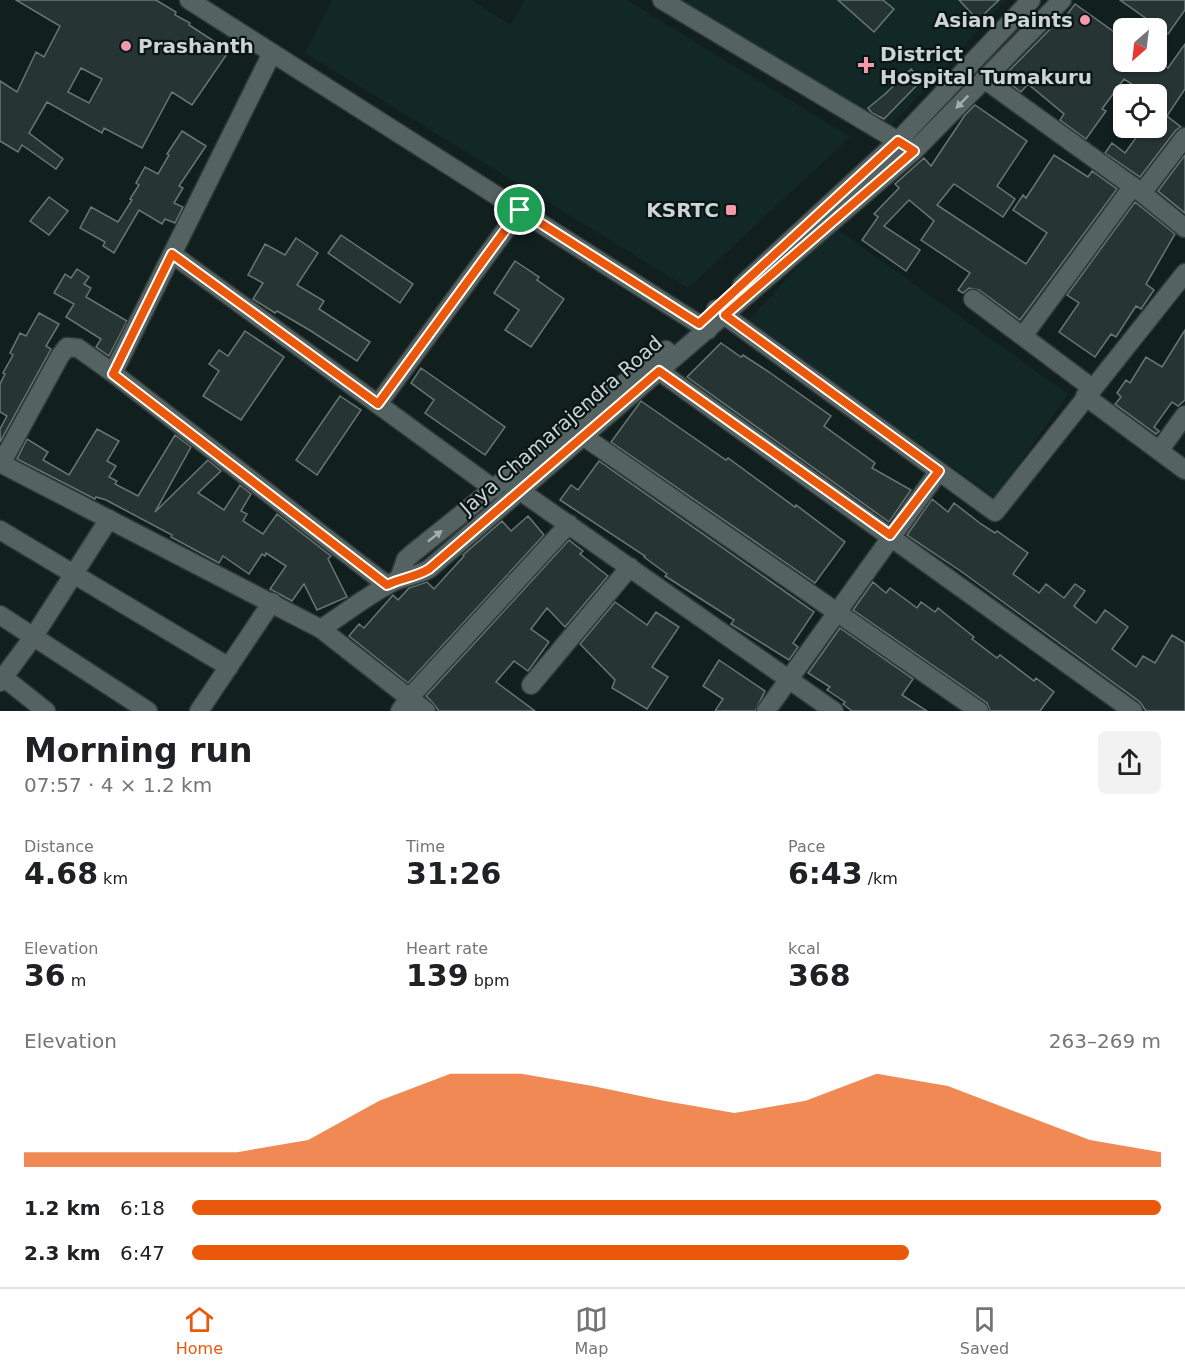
<!DOCTYPE html>
<html lang="en">
<head>
<meta charset="utf-8">
<style>
	:root { --surface:#fff; --page:#f2f2f2; --text:#202124; --muted:#757577; --line:#e0e0e0; --accent:#ea580c }
	body { margin:0; font-family:"DejaVu Sans",sans-serif; background:var(--page); color:var(--text); height:100vh; display:flex; flex-direction:column; font-size:22px; white-space:nowrap }
	* { box-sizing:border-box; margin:0 }
	p { font-size:20px; color:var(--muted) }
	.icon { flex:none; width:33px; height:33px; fill:none; stroke:currentColor; stroke-width:2; stroke-linecap:round; stroke-linejoin:round }
	.map { position:relative; height:711px; overflow:hidden }
	.sheet { display:flex; flex-direction:column; background:var(--surface); flex:1 }
	.sheet>* { flex:none }
	.needle { width:39px; rotate:208deg }
	.fabs { position:absolute; left:1113px; top:18px; display:grid; gap:12px }
	.fabs a { display:grid; place-items:center; width:54px; height:54px; border-radius:9px; background:var(--surface); box-shadow:0 2px 4px #0004; font-size:30px }
	.pin { position:absolute; display:grid; place-items:center; width:51px; height:51px; color:#fff; margin:-26px; border:3px solid #fff; border-radius:50%; box-shadow:0 2px 6px #0007 }
	.round { display:grid; place-items:center; flex:none; width:63px; height:63px; border-radius:9px; background:var(--page) }
	.head { display:flex; align-items:center; justify-content:space-between; height:102px; padding:0 24px }
	h1 { font-size:33px; font-weight:600; line-height:45px }
	.figures { display:grid; grid-template-columns:repeat(3,1fr); gap:9px; height:102px; padding:6px 24px }
	.figures div { display:grid; align-content:center }
	.figures b { font-size:30px; font-weight:600 }
	.figures small { font-size:16px; font-weight:400 }
	.figures p { font-size:16px }
	.chart { height:168px; padding:12px 24px }
	.chart p { display:flex; justify-content:space-between }
	.chart svg { width:100%; height:108px; margin-top:6px; fill:var(--accent); opacity:.7 }
	ul { padding:0 24px; list-style:none; font-size:20px }
	li { display:grid; grid-template-columns:96px 72px 1fr; align-items:center; height:45px }
	li i { height:15px; border-radius:8px; background:var(--accent) }
	.tabs { display:flex; justify-content:space-around; align-items:center; height:84px; border-top:2px solid var(--line); background:var(--surface); font-size:16px; color:var(--muted) }
	.tabs a { display:grid; justify-items:center; gap:3px }
	.tabs .selected { color:var(--accent) }
	.map>svg:first-child { display:block }
</style>
</head>
<body>
<div class="map">
<svg width="1185" height="711" viewBox="0 0 1185 711">
	<rect width="100%" height="100%" fill="#121f1f"/>
	<path fill="#122827" d="M332,0H471L510,25L525,0H627L850,137L688,288L305,53Z
		M682,0H1006L888,129Z
		M834,227L1068,394L996,498L748,321Z"/>
	<path fill="#263433" stroke="#687776" stroke-width="1.5" fill-rule="evenodd" d="M16,0H156L176,12L175,15L190,23L189,25L229,51L192,105L172,92L142,148L104,128L102,133L47,102L29,133L63,159L56,169L22,145L18,152L0,141V81L17,92L36,52L44,57L60,26ZM81,68L102,79L89,103L68,92Z
		M838,0H883L894,9L874,32Z
		M959,0H999L978,20Z
		M1120,0H1185V10L1168,34Z
		M1075,4L1124,39V62H1158L1168,68L1185,44V89L1167,116L1181,127L1176,130L1140,177L1105,153L1112,143L1125,153L1143,128H1156V94H1147L1124,79L1102,109L1106,111L1086,139L1060,120L1064,114L1028,84L1021,92L1002,78L1061,18L1063,20Z
		M911,69L922,80L884,119L872,113L868,108L885,94Z
		M975,105L1027,141L997,186L1015,199L1003,217L954,184L937,205L1026,264L1047,233L1013,210L1023,195L1026,198L1054,155L1088,177L1092,171L1117,189L1020,320L979,290L969,288L963,293L958,290L970,273L921,240L934,221L909,200L884,226L920,250L906,271L862,240L878,217L874,214L899,188L895,184L924,158L931,166L965,115Z
		M182,131L206,146L179,186L183,188L174,203L183,207L175,223L165,219L162,224L139,210L114,253L103,246L105,242L80,228L91,207L118,222L132,200L130,199L139,185L136,183L145,167L158,174L169,155L167,154Z
		M1185,155V213L1158,191Z
		M49,197L68,211L49,235L30,221Z
		M1135,202L1175,234L1146,284L1154,290L1141,309L1136,306L1116,337L1111,334L1095,357L1059,332L1079,303L1067,295Z
		M341,235L413,284L400,303L328,253Z
		M296,238L318,253L297,285L324,301L319,309L370,342L357,361L311,331L277,311L275,313L253,299L263,283L248,275L265,244L285,255Z
		M515,261L539,277L537,280L564,299L531,347L505,330L519,310L494,293Z
		M77,269L89,277L84,284L91,288L86,297L127,321L109,356L96,347L101,339L66,317L74,304L54,293L65,274L71,278Z
		M39,313L59,324L46,346L51,349L0,442V429L7,416L0,412V384L5,374L3,373L13,355L10,353L20,333L26,336Z
		M1185,330V400L1178,406L1172,402L1154,427L1159,431L1156,434L1115,404L1121,397L1117,393L1126,380L1130,383L1146,357L1162,367Z
		M245,331L284,357L241,420L203,396L219,371L209,364L219,350L228,356Z
		M721,343L741,357L743,355L769,372L831,416L824,426L875,463L872,468L911,490L889,522L687,377Z
		M421,368L505,427L485,455L425,413L434,400L411,383Z
		M340,396L361,410L317,475L296,460Z
		M641,401L726,460L728,458L795,507L796,505L845,542L815,583L611,442Z
		M97,429L119,441L107,461L116,466L109,477L117,481L115,484L138,496L175,435L191,447L155,512L208,460L221,471L198,493L224,510L240,485L251,494L241,511L247,514L243,521L263,534L277,514L331,556L328,559L347,597L317,610L304,584L292,601L270,589L286,566L266,553L265,556L262,554L249,574L223,556L219,563L171,537L172,535L106,500L96,497L95,499L17,459L27,439L48,452L43,460L69,475Z
		M599,461L814,612L793,643L798,647L789,660L731,624L734,620L665,576L667,574L644,557L645,556L560,500L571,485L578,490Z
		M932,499L948,512L954,503L981,524L995,533L997,531L1028,553L1013,574L1039,593L1046,584L1064,598L1075,584L1085,591L1074,606L1096,623L1105,610L1128,627L1112,649L1136,667L1143,656L1155,663L1172,635L1185,643V711H1146L1140,702L962,572L907,535Z
		M528,516L544,535L408,683L349,636L359,624L364,628L393,595L398,600L409,588L427,582L434,589L464,556L463,555L502,521L511,531Z
		M569,540L583,551L580,554L608,576L565,627L547,608L531,629L549,642L528,671L514,661L496,682L535,711H439L433,703L426,696Z
		M873,582L886,593L890,588L917,608L921,602L935,612L938,608L974,637L972,639L997,658L1000,655L1034,681L1036,678L1054,692L1040,711H990L987,703L853,610Z
		M615,602L647,625L656,612L679,627L652,667L668,677L647,709L612,688L615,680L580,644Z
		M840,628L913,679L902,695L927,711H852L843,704L845,702L827,690L830,687L808,673Z
		M719,660L765,691L755,711H715L723,699L703,686Z"/>
	<g fill="none" stroke-linecap="round" stroke-linejoin="round">
		<defs>
			<path id="street" d="M272,53L113,373L387,585
				M984,79L1142,193L1185,228
				M1142,193L1185,137
				M172,254L494,489
				M973,299L1092,388
				M716,309L995,512L1185,273
				M1023,336L1133,186
				M651,362L659,371L1133,711
				M1085,396L1185,470
				M378,404L520,210
				M583,436L979,711
				M1159,451L1185,415
				M1,464L60,356L67,347L78,348L113,373
				M509,483L834,711
				M0,530L229,667
				M0,615L148,711
				M3,677L46,711
				M0,682L34,636L109,519
				M531,685L630,567
				M199,711L272,602
				M400,711L409,698L569,524
				M766,711L939,471"/>
			<path id="secondary" d="M189,0L708,330
				M662,0L908,147
				M742,285L898,141L1031,0
				M0,463L321,629L426,711
				M399,579L406,559L413,553L666,350
				M321,629C345,613 368,595 393,582C405,576 417,576 429,569L914,151L1062,0"/>
		</defs>
		<use href="#street" stroke="#323a39" stroke-width="21"/>
		<use href="#secondary" stroke="#323a39" stroke-width="21"/>
		<use href="#street" stroke="#546362" stroke-width="18"/>
		<use href="#secondary" stroke="#546362" stroke-width="18"/>
	</g>
	<defs><path id="oneway-solid" d="M-6-.8H1V-3.2L6.5 0L1 3.2V.8H-6Z" transform="scale(1.5)"/></defs>
	<g fill="#a3adac">
		<use href="#oneway-solid" transform="translate(962 102) rotate(134)"/>
		<use href="#oneway-solid" transform="translate(435 536) rotate(-38)"/>
	</g>
	<g fill="none" stroke-linecap="round" stroke-linejoin="round">
		<defs>
			<path id="route" d="M898,141L914,151L725,315L939,471L890,535L659,371L429,569C416,577 401,578 387,585L113,374L172,254L378,404L520,210L699,324Z"/>
		</defs>
		<use href="#route" stroke="#fff" stroke-width="12"/>
		<use href="#route" stroke="#ea580c" stroke-width="8"/>
	</g>
	<g fill="#f39aaa" stroke="#091615" stroke-width="2">
		<circle cx="1085" cy="20" r="6"/>
		<circle cx="126" cy="46" r="6"/>
		<path d="M863 56h6v6h6v6h-6v6h-6v-6h-6v-6h6z"/>
		<rect x="725" y="204" width="12" height="12" rx="3"/>
	</g>
	<g text-anchor="middle" stroke-width="4.5" stroke-linejoin="round" paint-order="stroke">
		<g font-size="20" font-weight="bold" fill="#cdd5d4" stroke="#091615" text-anchor="end">
			<text x="1073" y="27">Asian Paints</text>
			<text x="138" y="53" text-anchor="start">Prashanth</text>
			<text x="880" y="61" text-anchor="start">District<tspan x="880" dy="23">Hospital Tumakuru</tspan></text>
			<text x="719" y="217">KSRTC</text>
		</g>
		<g font-size="20" fill="#cdd5d4" stroke="#091615">
			<text transform="translate(561 425) rotate(-41)" y="7">Jaya Chamarajendra Road</text>
		</g>
	</g>
</svg>
<div class="fabs">
<a><svg class="needle" viewBox="-14 -14 28 28"><path d="M0-13l5 13h-10z" fill="#e53935"/><path d="M0 13l5-13h-10z" fill="#757577"/></svg></a>
<a><svg class="icon" aria-label="locate" viewBox="0 0 24 24"><circle cx="12" cy="12" r="6"/><path d="M12 2v4M12 18v4M2 12h4M18 12h4"/></svg></a>
</div>
<div class="pin" style="left:520px;top:210px;background:#1e9e55"><svg class="icon" aria-label="arrive" viewBox="0 0 24 24"><path d="M6 21V4h12l-3 4 3 4H6"/></svg></div>
</div>
<section class="sheet">
<div class="head"><div><h1>Morning run</h1><p>07:57 · 4 × 1.2 km</p></div><a class="round"><svg class="icon" aria-label="share" viewBox="0 0 24 24"><path d="M12 15V3M7 8l5-5 5 5M5 13v7h14v-7"/></svg></a></div>
<div class="figures">
<div><p>Distance</p><b>4.68<small> km</small></b></div>
<div><p>Time</p><b>31:26</b></div>
<div><p>Pace</p><b>6:43<small> /km</small></b></div>
</div>
<div class="figures">
<div><p>Elevation</p><b>36<small> m</small></b></div>
<div><p>Heart rate</p><b>139<small> bpm</small></b></div>
<div><p>kcal</p><b>368</b></div>
</div>
<div class="chart"><p><span>Elevation</span>263–269 m</p>
<svg viewBox="0 0 160 44" preserveAspectRatio="none"><path d="M0 44V38L10 38L20 38L30 38L40 33L50 17L60 6L70 6L80 11L90 17L100 22L110 17L120 6L130 11L140 22L150 33L160 38V44z"/></svg>
</div>
<ul>
<li><b>1.2 km</b>6:18<i style="width:100%"></i></li>
<li><b>2.3 km</b>6:47<i style="width:74%"></i></li>
</ul>
</section>
<nav class="tabs">
<a class="selected"><svg class="icon" aria-label="home" viewBox="0 0 24 24"><path d="M3 11l9-7 9 7M6 9v11h12V9"/></svg>Home</a>
<a><svg class="icon" aria-label="map" viewBox="0 0 24 24"><path d="M3 6l6-2 6 2 6-2v14l-6 2-6-2-6 2zM9 4v14M15 6v14"/></svg>Map</a>
<a><svg class="icon" aria-label="saved" viewBox="0 0 24 24"><path d="M7 4h10v16l-5-4-5 4z"/></svg>Saved</a>
</nav>
</body>
</html>
